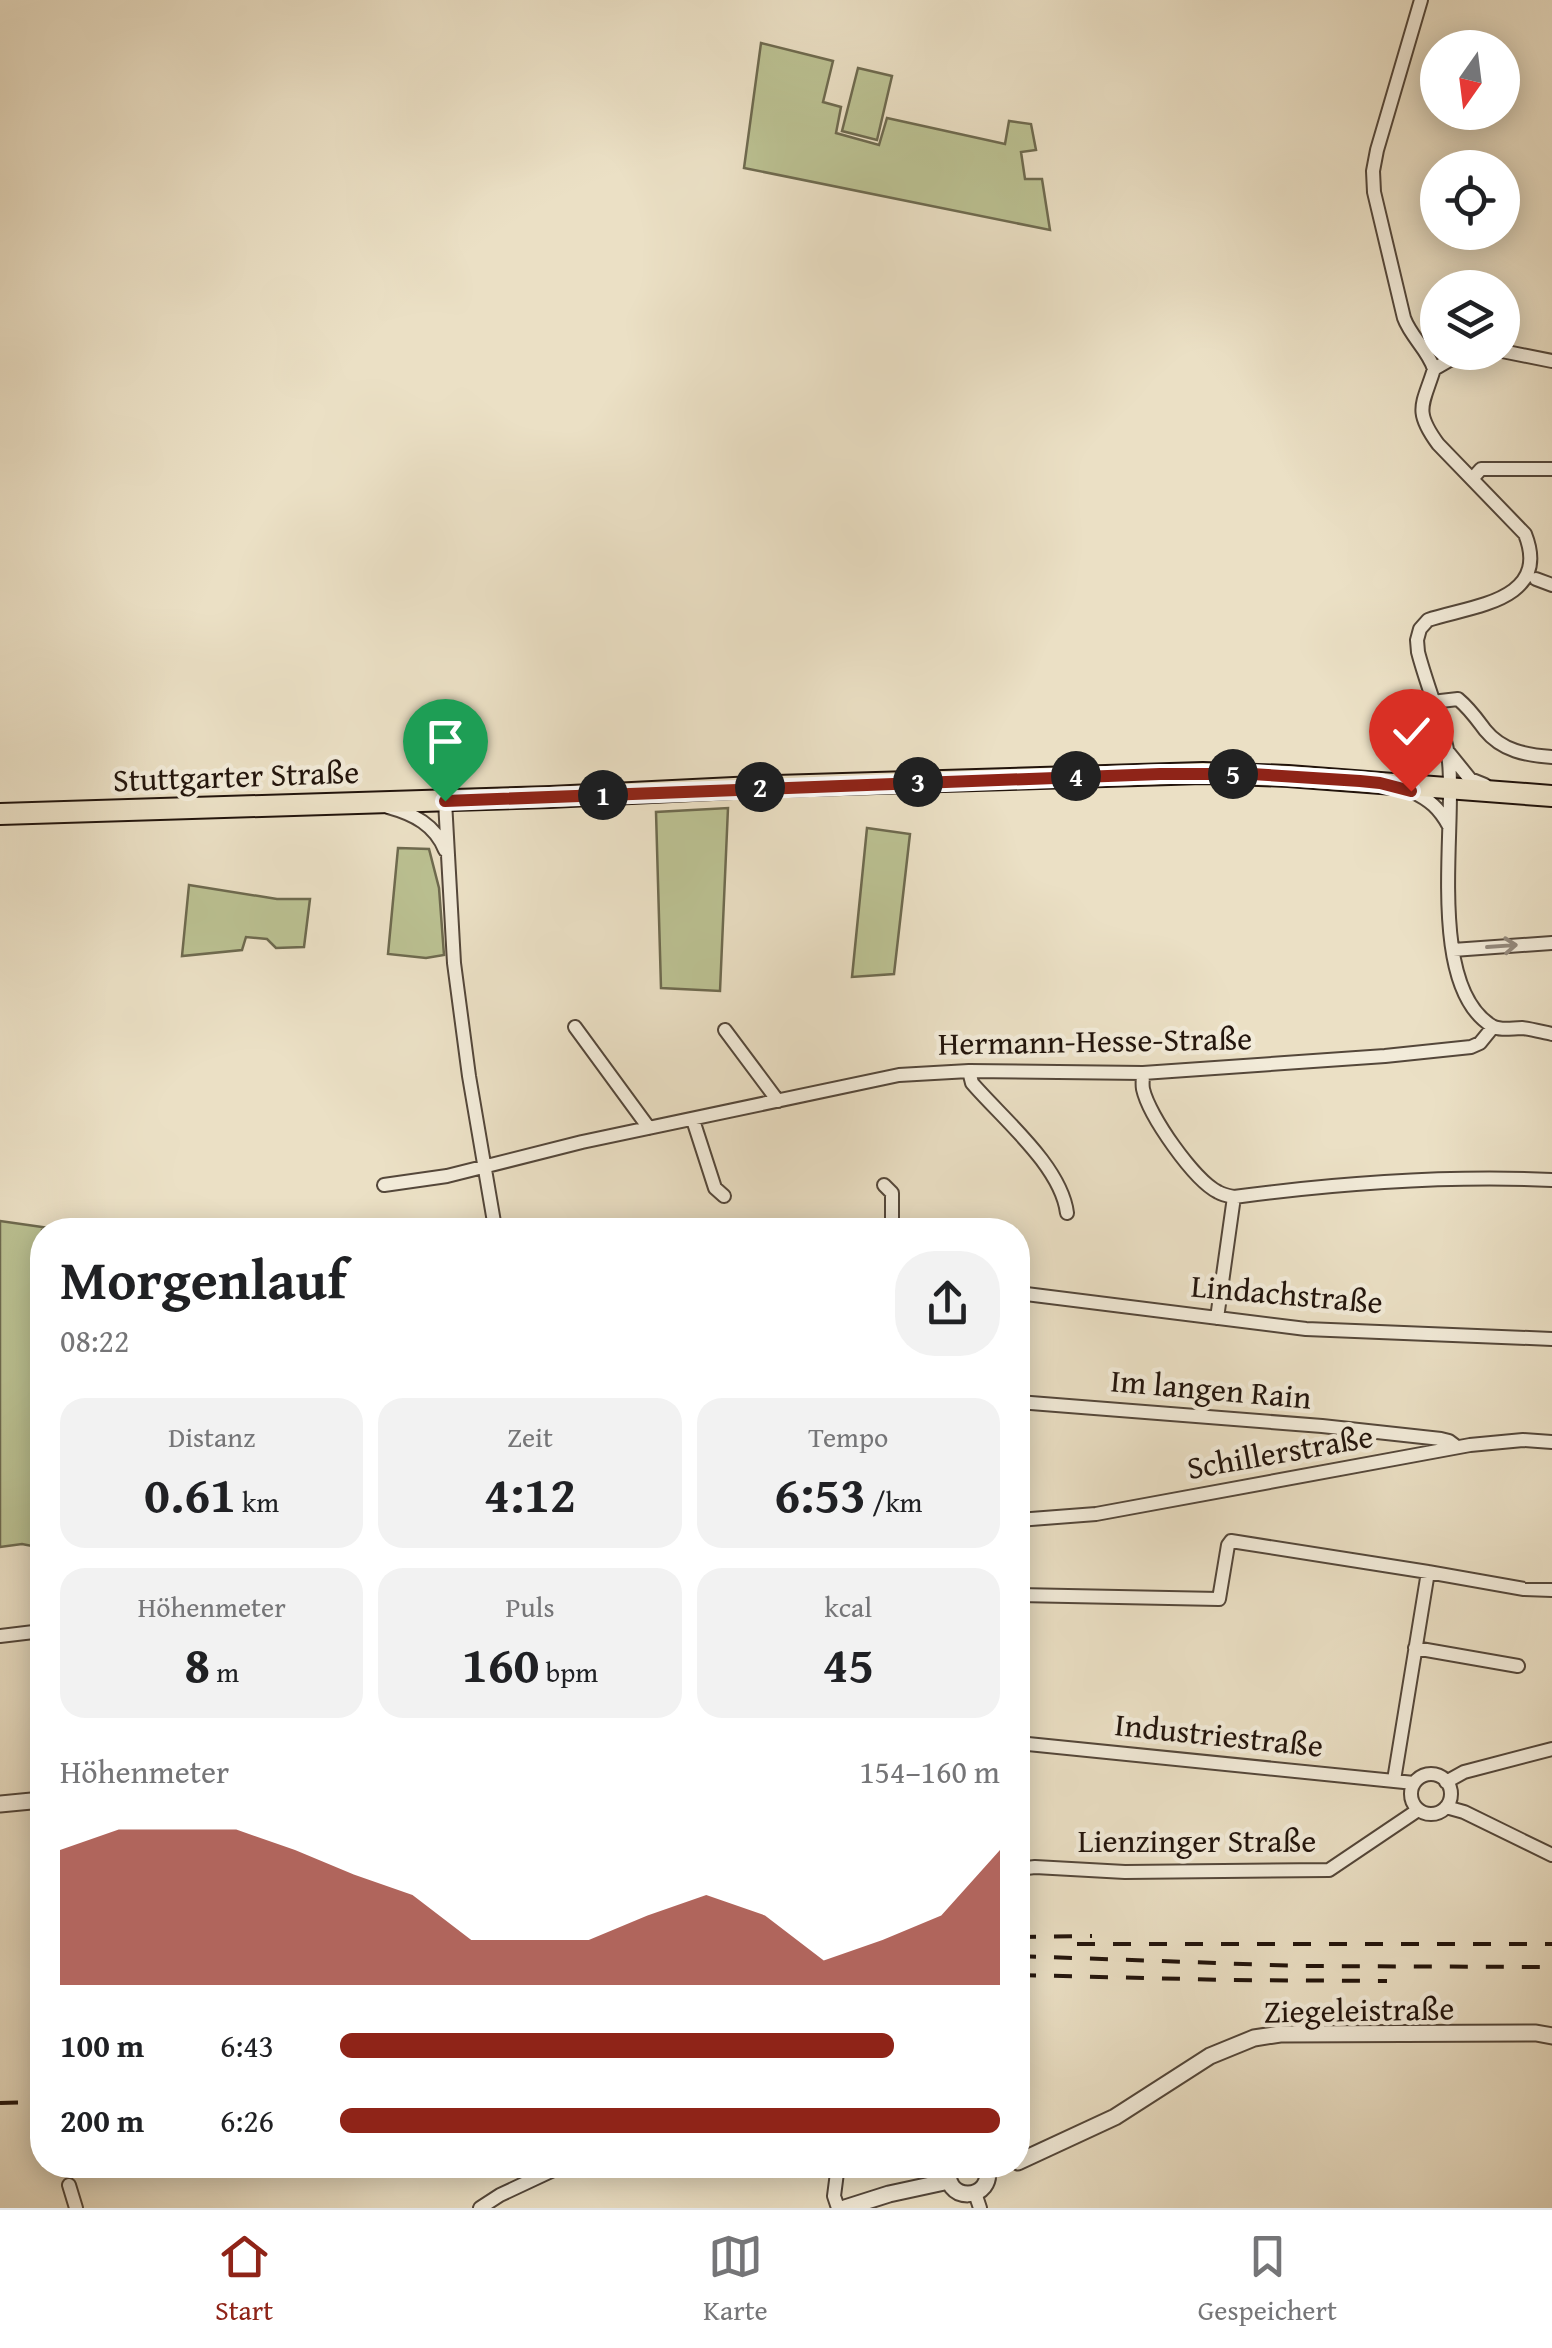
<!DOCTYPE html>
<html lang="de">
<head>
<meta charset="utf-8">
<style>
	:root { --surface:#fff; --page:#f2f2f2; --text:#202124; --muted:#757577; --line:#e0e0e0; --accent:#8f2418 }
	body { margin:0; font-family:"Gentium Book Plus",serif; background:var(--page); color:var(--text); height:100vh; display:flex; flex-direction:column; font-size:38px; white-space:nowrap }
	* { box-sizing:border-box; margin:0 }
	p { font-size:32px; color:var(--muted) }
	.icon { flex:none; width:55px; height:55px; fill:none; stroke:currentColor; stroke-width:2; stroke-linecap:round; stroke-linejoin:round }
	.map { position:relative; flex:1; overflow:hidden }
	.sheet { position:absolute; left:30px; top:1218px; width:1000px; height:960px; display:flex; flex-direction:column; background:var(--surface); border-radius:40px; box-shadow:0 5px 25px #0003 }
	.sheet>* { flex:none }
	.needle { width:65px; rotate:194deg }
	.buttons { position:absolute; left:1420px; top:30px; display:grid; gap:20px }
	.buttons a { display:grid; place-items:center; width:100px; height:100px; border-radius:50%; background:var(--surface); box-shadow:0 5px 25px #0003; font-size:50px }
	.pin { position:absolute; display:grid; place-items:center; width:85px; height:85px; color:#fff; margin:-102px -42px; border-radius:50% 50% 50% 0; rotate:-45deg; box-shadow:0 0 10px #0007 }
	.pin .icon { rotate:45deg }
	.km { position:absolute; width:50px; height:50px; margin:-25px; border-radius:50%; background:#222; color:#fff; font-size:28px; line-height:50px; text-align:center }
	.round { display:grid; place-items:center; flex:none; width:105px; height:105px; border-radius:40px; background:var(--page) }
	.summary { display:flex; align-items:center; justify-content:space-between; height:170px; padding:0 30px }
	h1 { font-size:55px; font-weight:800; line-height:75px }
	.metrics { display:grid; grid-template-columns:repeat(3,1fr); gap:15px; height:170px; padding:10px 30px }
	.metrics div { display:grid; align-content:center; border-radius:25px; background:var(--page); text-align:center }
	.metrics b { font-size:50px; font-weight:800 }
	.metrics small { font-size:28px; font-weight:400 }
	.metrics p { font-size:28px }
	.chart { height:280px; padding:20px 30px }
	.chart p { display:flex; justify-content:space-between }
	.chart svg { width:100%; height:180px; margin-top:10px; fill:var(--accent); opacity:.7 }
	ul { padding:0 30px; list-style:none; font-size:32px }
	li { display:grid; grid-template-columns:160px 120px 1fr; align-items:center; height:75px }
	li i { height:25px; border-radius:12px; background:var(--accent) }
	.tabs { display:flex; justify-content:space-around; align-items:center; height:140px; border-top:2px solid var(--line); background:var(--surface); font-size:28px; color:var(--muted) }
	.tabs a { display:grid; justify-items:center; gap:5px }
	.tabs .current { color:var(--accent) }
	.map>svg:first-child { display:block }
</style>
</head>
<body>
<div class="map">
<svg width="1552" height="2208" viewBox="0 0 1552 2208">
	<rect width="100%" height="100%" fill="#ebe0c5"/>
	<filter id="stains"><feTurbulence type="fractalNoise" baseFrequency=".002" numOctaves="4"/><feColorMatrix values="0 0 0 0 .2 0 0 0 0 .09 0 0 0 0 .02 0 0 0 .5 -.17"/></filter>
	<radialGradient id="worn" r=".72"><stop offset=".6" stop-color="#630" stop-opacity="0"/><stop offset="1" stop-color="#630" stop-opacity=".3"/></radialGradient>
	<path fill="#bbc192" stroke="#6e6a4f" stroke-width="2.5" d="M761,43L833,61L823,102L841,107L836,133L879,145L887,118L1005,144L1009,121L1031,124L1036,150L1021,152L1025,179H1042L1050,230L744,168Z
		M858,68L892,76L877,140L842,131Z
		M728,808L720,991L661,988L656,812Z
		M867,828L910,834L894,974L852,977Z
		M398,848L429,849L439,888L444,955L426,958L388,954Z
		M189,885L277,899H310L304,947L276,948L267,939L246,937L242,950L182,956Z
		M0,1221L63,1230H42V1548L22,1544L0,1547Z"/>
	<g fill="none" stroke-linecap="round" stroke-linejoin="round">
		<defs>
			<path id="minor" d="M1421,0L1377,150L1373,171L1374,192L1404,318C1411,337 1428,350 1434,369C1423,405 1413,410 1438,444L1525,534C1552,602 1469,606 1428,620L1420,629L1417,640L1418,652C1427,687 1445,728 1449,762C1456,827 1426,986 1492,1026C1501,1031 1512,1028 1522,1028C1532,1029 1542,1032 1552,1034
				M1502,351L1552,361
				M1434,369L1460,354L1470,352
				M1472,479L1481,469H1552
				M1536,579L1552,585
				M1432,702L1458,699C1470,709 1476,718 1485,730C1502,751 1526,755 1552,757
				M1449,753L1470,779L1485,785
				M1411,791C1430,800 1439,808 1449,826
				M445,801L454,963L469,1076L494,1222L498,1230
				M388,807C414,814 435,825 445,850
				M1453,950L1552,943
				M575,1027L649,1128
				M725,1030L778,1101
				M969,1071L972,1083C1002,1118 1061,1166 1067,1213
				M1143,1073C1143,1079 1142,1084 1143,1089C1149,1116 1194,1180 1218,1192C1223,1195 1229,1196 1234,1197L1217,1318
				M693,1120L715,1188L724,1196
				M384,1185L447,1176L582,1142L899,1075L969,1071L1143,1073L1385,1056L1471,1047L1480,1043L1493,1027
				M884,1185L892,1193V1230
				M1234,1197C1340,1183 1445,1175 1552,1180
				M1018,1293L1306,1329L1552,1339
				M1018,1402L1322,1426L1441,1439L1449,1441L1457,1447
				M1018,1520L1096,1514L1470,1445L1523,1440L1552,1442
				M1018,1595L1219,1599L1228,1545L1231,1541L1428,1572L1524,1589L1552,1590
				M0,1636L42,1631
				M1415,1648L1518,1666
				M1018,1743L1414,1783
				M1411 1794a20 20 0 1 1 40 0a20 20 0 1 1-40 0Z
				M1394,1780L1428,1572
				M1446,1782L1464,1772L1552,1749
				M1446,1807L1464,1812L1552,1855
				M1018,1869L1035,1867L1125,1872L1329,1870L1418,1810
				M69,2185L76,2208
				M975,2193L980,2208
				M480,2208L500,2195L564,2165
				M838,2208L834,2196L838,2165"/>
			<path id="tertiary" d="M0,1804L42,1800
				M1018,2162L1115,2117L1210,2056L1254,2038L1280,2034L1536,2033L1552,2036
				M950,2165C938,2204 998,2203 986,2165
				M845,2208L889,2194L949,2181"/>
			<path id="primary" d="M0,814L550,797L776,786L1203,773L1288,776L1552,796"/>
		</defs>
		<use href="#minor" stroke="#54473a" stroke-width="16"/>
		<use href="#tertiary" stroke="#54473a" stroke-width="19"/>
		<use href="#primary" stroke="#22140c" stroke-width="24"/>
		<use href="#minor" stroke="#f2ebd9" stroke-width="12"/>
		<use href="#tertiary" stroke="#f2ebd9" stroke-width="15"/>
		<use href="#primary" stroke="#ebe0c5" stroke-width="20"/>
		<path stroke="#22140c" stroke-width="4" stroke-dasharray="18 18" stroke-linecap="butt" d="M1018,1937L1092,1936
			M1077,1944H1552
			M1018,1956L1301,1966L1552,1967
			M1018,1975L1228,1980L1387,1981
			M0,2103L42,2102"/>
	</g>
	<defs><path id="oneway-shaft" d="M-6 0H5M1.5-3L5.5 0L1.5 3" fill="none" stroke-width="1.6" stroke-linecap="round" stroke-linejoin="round" transform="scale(2.5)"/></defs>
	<use stroke="#948a7d" href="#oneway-shaft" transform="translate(1502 946) rotate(-4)"/>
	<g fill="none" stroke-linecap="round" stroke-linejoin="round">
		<defs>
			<path id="route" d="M445,801L1160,774H1252L1360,781L1380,783L1411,791"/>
		</defs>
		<use href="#route" stroke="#fff" stroke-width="20"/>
		<use href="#route" stroke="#8f2418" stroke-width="12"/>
	</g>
	<g text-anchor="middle" stroke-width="9" stroke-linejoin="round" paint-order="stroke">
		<g font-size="32" fill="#22140c" stroke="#f2ebd9">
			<text transform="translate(236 776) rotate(-2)" y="11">Stuttgarter Straße</text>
			<text transform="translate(1095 1041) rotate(-1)" y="11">Hermann-Hesse-Straße</text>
			<text transform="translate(1287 1294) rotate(5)" y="11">Lindachstraße</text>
			<text transform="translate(1211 1389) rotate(5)" y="11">Im langen Rain</text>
			<text transform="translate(1280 1452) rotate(-10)" y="11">Schillerstraße</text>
			<text transform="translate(1219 1735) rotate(6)" y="11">Industriestraße</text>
			<text x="1197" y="1852">Lienzinger Straße</text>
			<text transform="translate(1359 2010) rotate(-1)" y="11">Ziegeleistraße</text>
		</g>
	</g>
	<rect width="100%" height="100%" filter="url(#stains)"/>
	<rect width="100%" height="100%" fill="url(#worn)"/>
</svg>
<div class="buttons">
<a><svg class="needle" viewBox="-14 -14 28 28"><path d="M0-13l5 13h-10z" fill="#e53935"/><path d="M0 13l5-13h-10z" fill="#757577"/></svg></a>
<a><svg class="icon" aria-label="locate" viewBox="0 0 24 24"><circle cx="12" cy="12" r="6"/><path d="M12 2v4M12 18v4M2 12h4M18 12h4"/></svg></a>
<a><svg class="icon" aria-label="layers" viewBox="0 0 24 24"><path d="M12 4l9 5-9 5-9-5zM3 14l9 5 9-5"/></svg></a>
</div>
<div class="pin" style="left:445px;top:801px;background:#1e9e55"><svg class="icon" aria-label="arrive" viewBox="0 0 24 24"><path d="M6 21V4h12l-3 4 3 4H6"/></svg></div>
<div class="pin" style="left:1411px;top:791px;background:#d93025"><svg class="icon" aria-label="check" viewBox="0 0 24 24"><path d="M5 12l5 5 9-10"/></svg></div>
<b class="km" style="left:603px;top:795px">1</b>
<b class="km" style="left:760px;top:787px">2</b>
<b class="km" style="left:918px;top:782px">3</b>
<b class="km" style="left:1076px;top:776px">4</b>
<b class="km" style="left:1233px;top:774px">5</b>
<section class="sheet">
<div class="summary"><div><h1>Morgenlauf</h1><p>08:22</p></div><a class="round"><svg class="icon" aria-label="share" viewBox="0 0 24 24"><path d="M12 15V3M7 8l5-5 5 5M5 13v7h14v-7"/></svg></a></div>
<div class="metrics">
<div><p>Distanz</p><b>0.61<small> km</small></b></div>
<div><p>Zeit</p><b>4:12</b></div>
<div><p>Tempo</p><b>6:53<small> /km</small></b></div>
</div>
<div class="metrics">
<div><p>Höhenmeter</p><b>8<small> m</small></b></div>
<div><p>Puls</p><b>160<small> bpm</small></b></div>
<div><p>kcal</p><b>45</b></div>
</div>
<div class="chart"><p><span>Höhenmeter</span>154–160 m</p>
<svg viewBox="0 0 160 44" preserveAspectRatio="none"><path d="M0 44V11L10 6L20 6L30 6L40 11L50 17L60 22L70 33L80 33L90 33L100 27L110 22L120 27L130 38L140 33L150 27L160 11V44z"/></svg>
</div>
<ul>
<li><b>100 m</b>6:43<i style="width:84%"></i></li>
<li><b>200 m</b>6:26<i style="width:100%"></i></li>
</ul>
</section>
</div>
<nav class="tabs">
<a class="current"><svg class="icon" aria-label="home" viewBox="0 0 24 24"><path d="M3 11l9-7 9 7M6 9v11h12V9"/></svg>Start</a>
<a><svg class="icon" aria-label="map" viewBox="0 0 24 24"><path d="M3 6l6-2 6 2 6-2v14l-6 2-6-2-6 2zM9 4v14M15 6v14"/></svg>Karte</a>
<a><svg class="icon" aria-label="saved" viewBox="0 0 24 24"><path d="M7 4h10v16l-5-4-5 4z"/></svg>Gespeichert</a>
</nav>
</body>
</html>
